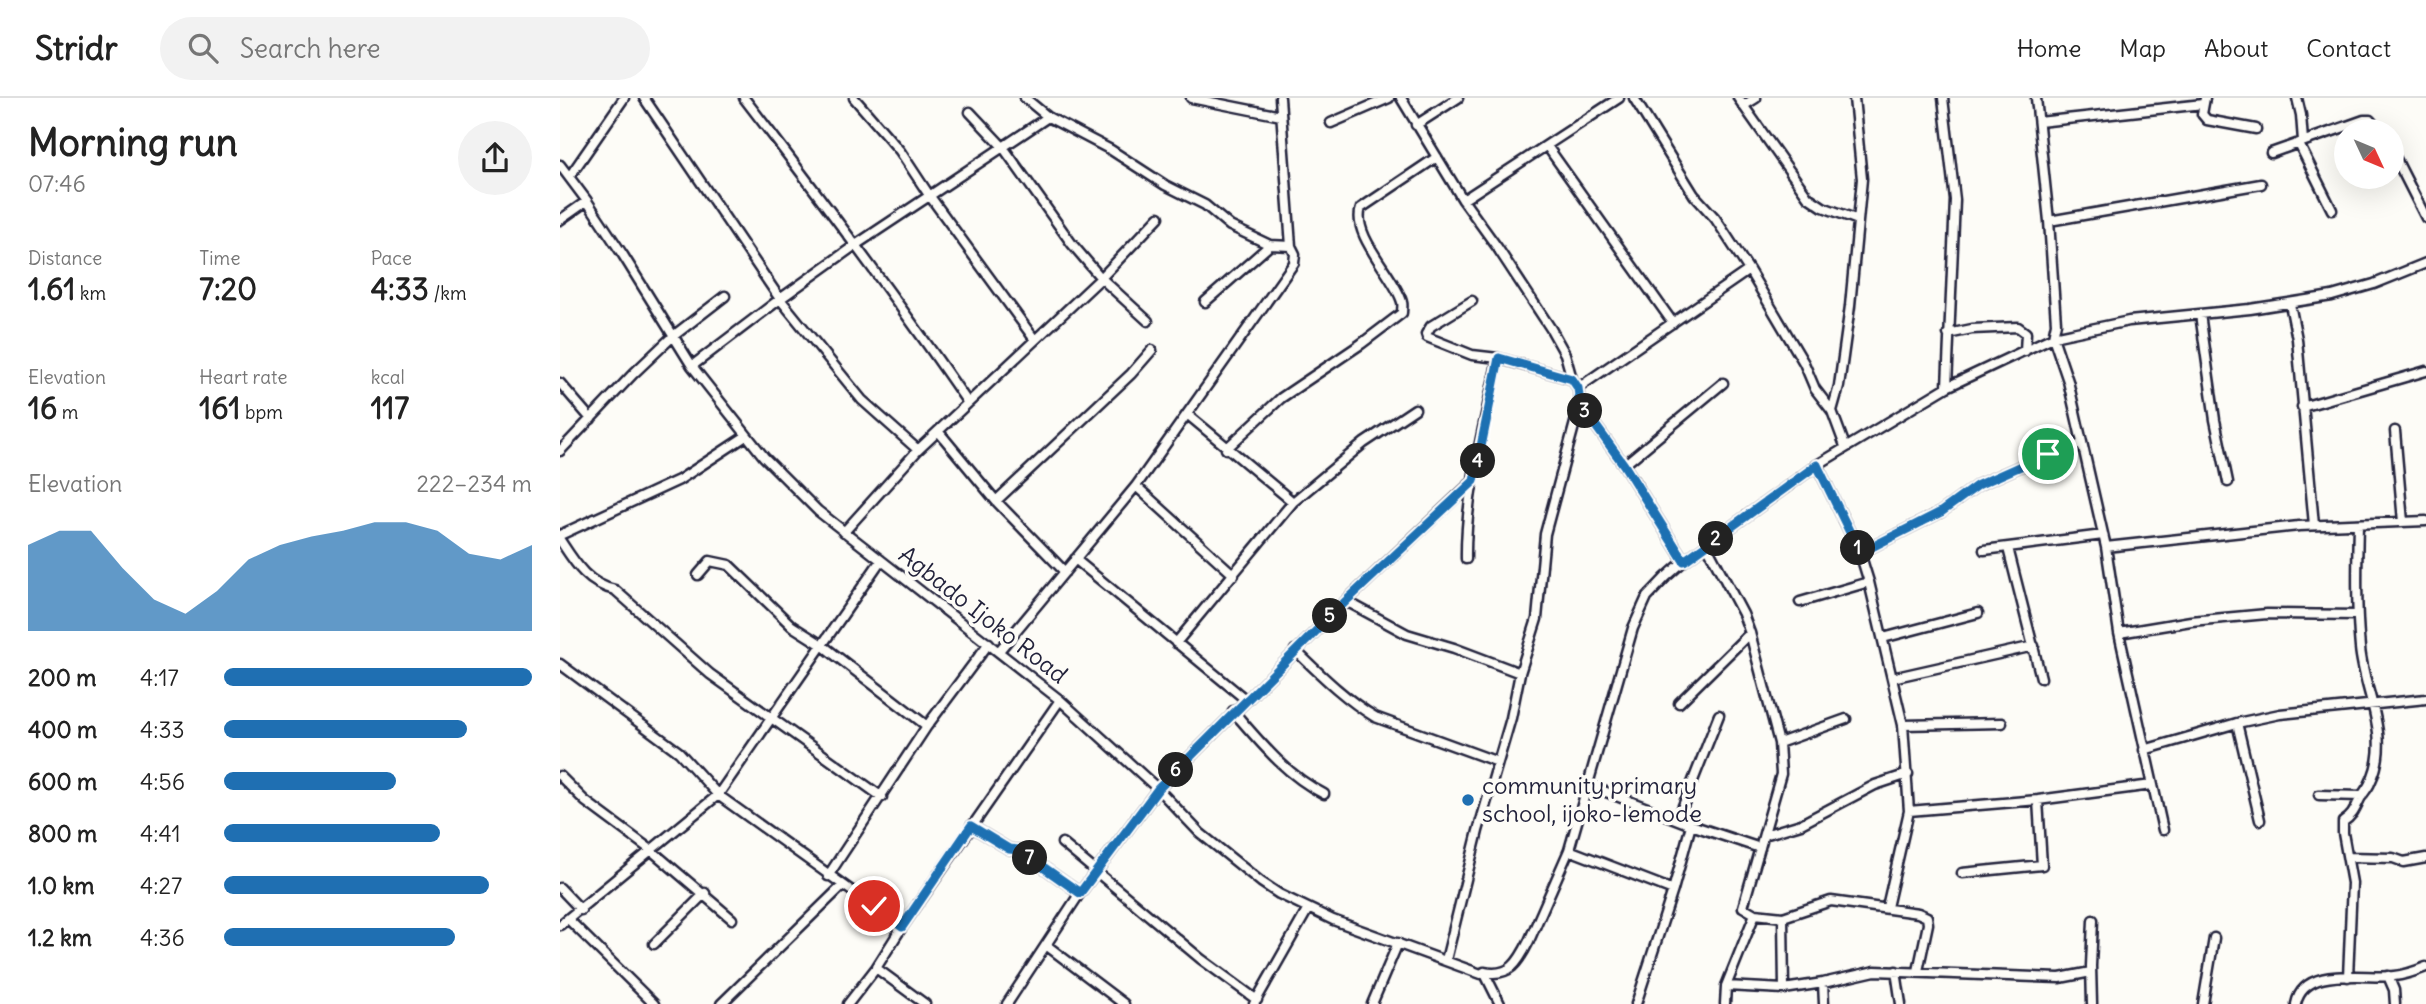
<!DOCTYPE html>
<html lang="en">
<head>
<meta charset="utf-8">
<style>
	:root { --surface:#fff; --page:#f2f2f2; --text:#222; --muted:#767676; --line:#e0e0e0; --accent:#1f6fb2 }
	body { margin:0; font-family:Delius,sans-serif; background:var(--page); color:var(--text); height:100vh; display:flex; flex-direction:column; font-size:26px; white-space:nowrap }
	* { box-sizing:border-box; margin:0 }
	p { font-size:23px; color:var(--muted) }
	.icon { flex:none; width:38px; height:38px; fill:none; stroke:currentColor; stroke-width:2; stroke-linecap:round; stroke-linejoin:round }
	.map { position:relative; flex:1; overflow:hidden }
	.side { display:flex; flex-direction:column; background:var(--surface); width:560px }
	.side>* { flex:none }
	.needle { width:46px; rotate:134deg }
	.buttons { position:absolute; left:1774px; top:21px; display:grid; gap:14px }
	.buttons a { display:grid; place-items:center; width:70px; height:70px; border-radius:50%; background:var(--surface); box-shadow:0 7px 28px #0002; font-size:35px }
	.pin { position:absolute; display:grid; place-items:center; width:60px; height:60px; color:#fff; margin:-30px; border:4px solid #fff; border-radius:50%; box-shadow:0 2px 7px #0007 }
	.km { position:absolute; width:35px; height:35px; margin:-18px; border-radius:50%; background:#222; color:#fff; font-size:19px; line-height:35px; text-align:center }
	.round { display:grid; place-items:center; flex:none; width:74px; height:74px; border-radius:37px; background:var(--page) }
	.headline { display:flex; align-items:center; justify-content:space-between; height:119px; padding:0 28px }
	h1 { font-size:38px; font-weight:700; line-height:52px }
	.metrics { display:grid; grid-template-columns:repeat(3,1fr); gap:10px; height:119px; padding:7px 28px }
	.metrics div { display:grid; align-content:center }
	.metrics b { font-size:30px; font-weight:700 }
	.metrics small { font-size:19px; font-weight:400 }
	.metrics p { font-size:19px }
	.chart { height:196px; padding:14px 28px }
	.chart p { display:flex; justify-content:space-between }
	.chart svg { width:100%; height:126px; margin-top:7px; fill:var(--accent); opacity:.7 }
	ul { padding:0 28px; list-style:none; font-size:23px }
	li { display:grid; grid-template-columns:112px 84px 1fr; align-items:center; height:52px }
	li i { height:18px; border-radius:9px; background:var(--accent) }
	header { display:flex; align-items:center; gap:42px; box-sizing:border-box; height:98px; padding:0 35px; background:var(--surface); border-bottom:2px solid var(--line) }
	header strong { font-size:33px }
	nav { display:flex; gap:38px; margin-inline-start:auto; font-size:24px }
	.search { width:490px; height:63px; background:var(--page); display:flex; align-items:center; gap:18px; box-sizing:border-box; padding:0 24px; border-radius:38px; color:var(--muted); font-size:26px }
	main { display:flex; flex:1; min-height:0 }
	.map>svg:first-child { display:block }
</style>
</head>
<body>
<header>
<strong>Stridr</strong>
<div class="search"><svg class="icon" aria-label="search" viewBox="0 0 24 24"><circle cx="10" cy="10" r="6"/><path d="M15 15l6 6"/></svg>Search here</div>
<nav><a>Home</a><a>Map</a><a>About</a><a>Contact</a></nav>
</header>
<main>
<section class="side">
<div class="headline"><div><h1>Morning run</h1><p>07:46</p></div><a class="round"><svg class="icon" aria-label="share" viewBox="0 0 24 24"><path d="M12 15V3M7 8l5-5 5 5M5 13v7h14v-7"/></svg></a></div>
<div class="metrics">
<div><p>Distance</p><b>1.61<small> km</small></b></div>
<div><p>Time</p><b>7:20</b></div>
<div><p>Pace</p><b>4:33<small> /km</small></b></div>
</div>
<div class="metrics">
<div><p>Elevation</p><b>16<small> m</small></b></div>
<div><p>Heart rate</p><b>161<small> bpm</small></b></div>
<div><p>kcal</p><b>117</b></div>
</div>
<div class="chart"><p><span>Elevation</span>222–234 m</p>
<svg viewBox="0 0 160 44" preserveAspectRatio="none"><path d="M0 44V14L10 9L20 9L30 22L40 33L50 38L60 30L70 19L80 14L90 11L100 9L110 6L120 6L130 9L140 17L150 19L160 14V44z"/></svg>
</div>
<ul>
<li><b>200 m</b>4:17<i style="width:100%"></i></li>
<li><b>400 m</b>4:33<i style="width:79%"></i></li>
<li><b>600 m</b>4:56<i style="width:56%"></i></li>
<li><b>800 m</b>4:41<i style="width:70%"></i></li>
<li><b>1.0 km</b>4:27<i style="width:86%"></i></li>
<li><b>1.2 km</b>4:36<i style="width:75%"></i></li>
</ul>
</section>
<div class="map">
<svg width="1866" height="906" viewBox="0 0 1866 906">
	<rect width="100%" height="100%" fill="#fdfcf7"/>
	<filter id="ink" filterUnits="userSpaceOnUse"><feTurbulence type="fractalNoise" baseFrequency=".0143" numOctaves="2"/><feDisplacementMap in="SourceGraphic" scale="14" xChannelSelector="R" yChannelSelector="G"/><feConvolveMatrix kernelMatrix="1 2 1 2 8 2 1 2 1" color-interpolation-filters="sRGB"/></filter>
	<g filter="url(#ink)">
		<g fill="none" stroke-linecap="round" stroke-linejoin="round">
			<defs>
				<path id="minor" d="M84,0L220,201L302,302L358,352
					M184,0C261,100 337,201 408,305
					M294,0L340,53L369,97L475,242
					M631,0L721,18
					M720,0L731,148
					M841,0L903,102L937,149L991,231L1005,256L1012,281L1018,290L1020,306L1064,367L1124,463
					M1074,0L1134,97L1155,120L1189,172L1244,265L1255,291L1272,313L1285,348
					M1178,0L1248,99L1263,109L1298,122
					M1383,0L1395,102L1387,289
					M1476,0L1489,123L1496,225L1493,239L1508,283L1546,449L1559,535L1603,732
					M1645,0L1642,16L1647,22L1696,31
					M1737,0L1741,17L1743,43
					M1183,8L1196,0
					M410,14L443,49L512,146L541,180L588,223
					M1479,24L1643,6
					M771,25L829,0
					M856,27L898,0
					M1739,46L1772,112
					M987,48L1113,225
					M1832,53L1866,120
					M1711,55L1804,22H1810L1820,33
					M0,67L27,103L63,157L132,268L204,359L258,413L500,602L598,691L640,735L701,784L719,796L773,822L921,876L924,874C950,879 958,865 969,843L1009,752L1073,530L1087,499L1106,479L1124,463L1257,367L1387,289L1493,239L1569,223L1690,211L1772,198L1814,186L1866,165
					M10,78L64,0
					M903,102L1059,0
					M0,122L27,103
					M1489,123L1701,86
					M912,203L871,228L866,236L867,239L912,257L938,260L1012,281
					M645,204L710,147
					M1730,206L1737,241L1754,427
					M1640,216L1655,322L1668,384
					M1388,236L1412,231L1458,229L1466,235L1465,253
					M132,268L220,201L294,148L488,19
					M0,285L31,321
					M1018,290L1189,172
					M1742,309L1866,273
					M1272,313L1279,288L1290,208L1302,81L1294,0
					M627,316L733,404
					M378,333L436,403L505,474
					M1835,333L1843,424
					M666,351L721,300L801,246L842,215C842,211 843,207 842,204C835,178 791,138 801,110L877,59
					M0,353L73,276L112,239L165,198
					M1064,367L1163,285
					M1257,367L1300,455L1309,484L1343,627L1349,713L1327,809
					M576,388L674,477
					M436,403L571,276L592,252
					M284,434L358,352L541,180L599,119
					M0,437L119,382L186,338
					M0,442C15,465 27,486 55,492L150,576L322,699
					M1147,448L1183,516L1190,535L1219,645L1221,676L1183,809L1195,816L1223,819L1271,803L1358,815L1367,819L1368,826L1358,873
					M1546,449L1739,428L1866,423
					M1448,450L1481,580
					M1424,452L1543,437
					M1300,455L1381,414L1418,387L1488,356L1522,346
					M515,461L685,601
					M906,461C905,394 925,326 938,260
					M138,477L150,463L169,467L232,528L262,547L367,628
					M786,503L847,536L894,550L960,575
					M1240,504L1309,484
					M1559,535L1631,523L1707,516L1797,517
					M1323,540L1418,515
					M616,545L733,404L804,345L855,311
					M735,552C760,576 785,601 815,619L938,664
					M439,553L576,388L734,165L735,156L731,148L710,147L670,128L645,107L605,87L551,52L488,19L465,0
					M0,566L119,654L158,697L342,829
					M1332,580L1474,548
					M1119,605L1190,535
					M673,613C700,644 726,677 764,696
					M1677,625L1700,722
					M1343,627L1442,625
					M1219,645L1286,621
					M1584,652L1677,625L1720,616L1866,601
					M0,678L25,703L91,752L172,821
					M1028,687L1131,727L1200,750
					M1759,697L1802,698
					M1349,713L1478,702L1592,687
					M411,728L449,751L459,752L520,795
					M1204,737L1241,726L1315,687L1348,676
					M502,745L641,861L697,902
					M1009,752L1113,792
					M1788,759L1833,760L1844,764L1866,760
					M1402,775L1482,767L1478,702
					M268,778L367,628L429,545
					M0,790L21,812
					M1223,819L1224,891L1263,885L1315,873L1500,880L1531,874
					M8,821L94,906
					M0,827L158,697L321,462
					M94,846L145,795
					M486,847L564,906
					M886,862L918,733L951,620L960,575L977,521L985,436L1020,306
					M316,870L365,906
					M1336,873L1341,906
					M924,874L940,906
					M1828,878L1834,892L1835,906
					M1788,879L1792,785L1783,735V724C1794,717 1795,710 1801,699C1804,694 1808,690 1810,685C1833,639 1804,596 1800,550C1796,508 1797,468 1798,426
					M1263,885L1264,906
					M1166,888L1224,891
					M161,906L283,787
					M288,906L316,870L342,829L500,602
					M447,906L520,795L598,691L786,503L913,383
					M694,906L748,811
					M812,906L838,845
					M1076,906L1113,792L1131,727L1121,713L1159,617
					M1165,906L1166,888L1195,816
					M1532,906L1531,868L1533,822
					M1643,906L1654,840
					M1736,906C1744,867 1803,881 1834,878C1845,877 1856,873 1866,869"/>
			</defs>
			<use href="#minor" stroke="#22223b" stroke-width="13"/>
			<use href="#minor" stroke="#fdfcf7" stroke-width="8"/>
		</g>
	</g>
	<g fill="none" stroke-linecap="round" stroke-linejoin="round" filter="url(#ink)">
		<defs>
			<path id="route" d="M314,808L342,829L411,728L449,751L459,752L520,795L598,691L786,503L914,383L939,260L1012,281L1018,290L1020,306L1064,367L1124,463L1257,367L1300,455L1381,414L1418,387L1488,356"/>
		</defs>
		<use href="#route" stroke="#fff" stroke-width="14"/>
		<use href="#route" stroke="#1f6fb2" stroke-width="9"/>
	</g>
	<circle fill="#1f6fb2" stroke="#fdfcf7" stroke-width="2.5" cx="908" cy="702" r="7"/>
	<g text-anchor="middle" stroke-width="7" stroke-linejoin="round" paint-order="stroke">
		<g font-size="24" fill="#22223b" stroke="#fdfcf7">
			<text transform="translate(423 517) rotate(38)" y="8">Agbado Ijoko Road</text>
		</g>
		<g font-size="24" fill="#22223b" stroke="#fdfcf7" text-anchor="start">
			<text x="922" y="696">community primary<tspan x="922" dy="28">school, ijoko-lemode</tspan></text>
		</g>
	</g>
</svg>
<div class="buttons">
<a><svg class="needle" viewBox="-14 -14 28 28"><path d="M0-13l5 13h-10z" fill="#e53935"/><path d="M0 13l5-13h-10z" fill="#767676"/></svg></a>
</div>
<div class="pin" style="left:1488px;top:356px;background:#1e9e55"><svg class="icon" aria-label="arrive" viewBox="0 0 24 24"><path d="M6 21V4h12l-3 4 3 4H6"/></svg></div>
<div class="pin" style="left:314px;top:808px;background:#d93025"><svg class="icon" aria-label="check" viewBox="0 0 24 24"><path d="M5 12l5 5 9-10"/></svg></div>
<b class="km" style="left:1298px;top:450px">1</b>
<b class="km" style="left:1156px;top:441px">2</b>
<b class="km" style="left:1025px;top:313px">3</b>
<b class="km" style="left:918px;top:363px">4</b>
<b class="km" style="left:770px;top:518px">5</b>
<b class="km" style="left:616px;top:672px">6</b>
<b class="km" style="left:470px;top:760px">7</b>
</div>
</main>
</body>
</html>
